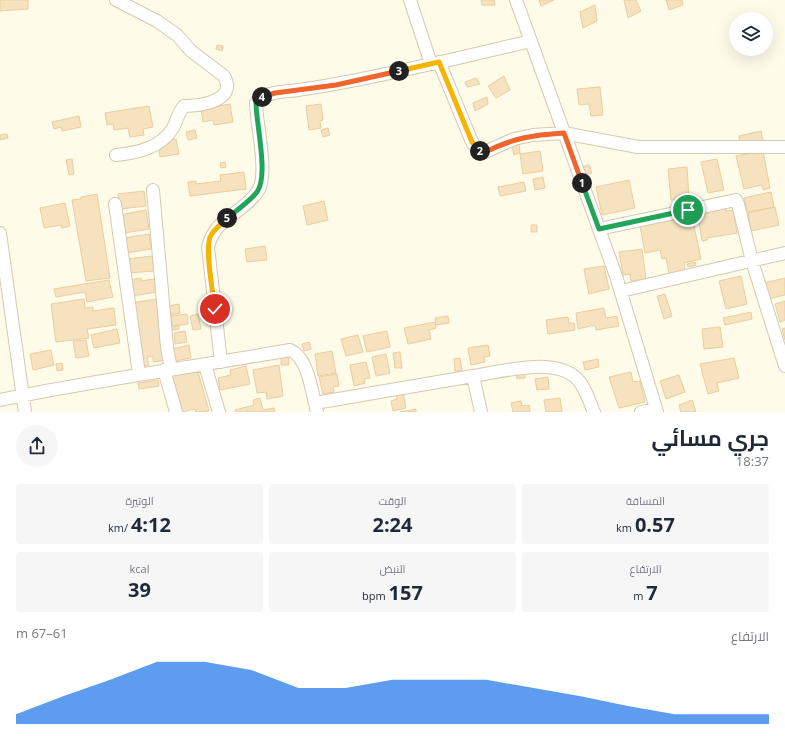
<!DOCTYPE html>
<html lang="ar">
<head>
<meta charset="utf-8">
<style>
	:root { --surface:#fff; --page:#f6f6f7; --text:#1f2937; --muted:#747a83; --accent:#1a73e8 }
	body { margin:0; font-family:"Open Sans",Cairo,sans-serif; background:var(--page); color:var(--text); direction:rtl; height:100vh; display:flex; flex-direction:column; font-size:15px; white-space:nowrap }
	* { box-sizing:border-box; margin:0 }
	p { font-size:13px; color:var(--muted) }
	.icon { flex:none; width:22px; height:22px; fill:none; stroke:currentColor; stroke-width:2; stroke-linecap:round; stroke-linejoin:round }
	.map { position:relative; height:412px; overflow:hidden; direction:ltr }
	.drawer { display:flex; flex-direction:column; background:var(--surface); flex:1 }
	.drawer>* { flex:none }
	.controls { position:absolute; left:729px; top:12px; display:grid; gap:8px }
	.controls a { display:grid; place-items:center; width:44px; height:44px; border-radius:50%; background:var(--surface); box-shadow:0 4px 16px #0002; font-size:20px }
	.pin { position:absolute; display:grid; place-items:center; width:34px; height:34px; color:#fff; margin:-17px; border:2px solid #fff; border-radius:50%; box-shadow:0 1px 4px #0007 }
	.km { position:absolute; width:20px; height:20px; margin:-10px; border-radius:50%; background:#222; color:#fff; font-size:11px; line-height:20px; text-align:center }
	.round { display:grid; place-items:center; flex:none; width:42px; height:42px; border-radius:21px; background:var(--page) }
	.headline { display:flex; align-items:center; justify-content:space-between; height:68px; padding:0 16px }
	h1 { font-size:22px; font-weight:700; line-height:30px }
	.stats { display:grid; grid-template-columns:repeat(3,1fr); gap:6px; height:68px; padding:4px 16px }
	.stats div { display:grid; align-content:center; border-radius:4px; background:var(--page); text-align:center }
	.stats b { font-size:20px; font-weight:700 }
	.stats small { font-size:11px; font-weight:400 }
	.stats p { font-size:11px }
	.chart { height:112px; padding:8px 16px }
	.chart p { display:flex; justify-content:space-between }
	.chart svg { width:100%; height:72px; margin-top:4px; fill:var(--accent); opacity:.7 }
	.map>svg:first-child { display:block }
</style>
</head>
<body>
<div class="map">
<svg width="785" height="412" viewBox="0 0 785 412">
	<rect width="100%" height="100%" fill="#fefbe9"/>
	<path fill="#f6e2be" stroke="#ebcd9d" d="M0,0H28V9L0,11Z
		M481,0H494L495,5H482Z
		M539,0H554L541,6Z
		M624,0H636L641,11L628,18Z
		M666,0H682L683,5L669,10Z
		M595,5L597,21L583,28L580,12Z
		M217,45L223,46L222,51L216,49Z
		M504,76L510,90L496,98L488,86Z
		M476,78L480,84L467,87L465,82Z
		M600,87L603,115L591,116L589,104L579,105L577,89Z
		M487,97L488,104L475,111L473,103Z
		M230,104L233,122L214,125L213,120L203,122L201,109Z
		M321,104L323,120L320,121L321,128L309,130L306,106Z
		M149,106L153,127L143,129L144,135L130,137L128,128L114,130L113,124L107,125L105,113Z
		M79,116L81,127L62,131L61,127L54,129L52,122Z
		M328,128L330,135L323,137L321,130Z
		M195,130L197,138L188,140L186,132Z
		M761,131L765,151L736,141H740L739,136Z
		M7,134L8,138L0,140V135Z
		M176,139L179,154L160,157L158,142Z
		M519,144L520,153L514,155L512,145Z
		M540,151L543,171L523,174L520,154Z
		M763,151L770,188L763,190L762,185L744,189L736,156Z
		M72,159L74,174L69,175L66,160Z
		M717,159L724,190L708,193L701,162Z
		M225,162L226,167L221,168L220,163Z
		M589,165L592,173L584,175L581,167Z
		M687,167L689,198L671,200L668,169Z
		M244,172L246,189L190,196L188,182L196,181V184L221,181L220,175Z
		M543,177L545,188L535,190L533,179Z
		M629,180L635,208L602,215L596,187Z
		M524,182L526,191L500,196L498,187Z
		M144,191L146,206L120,209L118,194Z
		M771,192L774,207L747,212L744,198Z
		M97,194L110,278L86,281L72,200L81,199V197Z
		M324,201L328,220L307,225L303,206Z
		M65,203L70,226L62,228L61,225L44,228L40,208Z
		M726,207V211L733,210L737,233L707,238V240L702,241L697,212Z
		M775,207L779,225L751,231L748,213Z
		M146,210L149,229L124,233L120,215Z
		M692,216L701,259L684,263L685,271L669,274L666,258L662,259L660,250L645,253L640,226Z
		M531,225H537V232H531Z
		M149,234L151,249L126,253L124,238Z
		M265,246L267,260L247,262L245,249Z
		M642,249L646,279L631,281L630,274L623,275L619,252Z
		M152,256L154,271L128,273L127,259Z
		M695,262L696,265L688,267L687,264Z
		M604,266L609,289L589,294L584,269Z
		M741,276L747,304L726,309L719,281Z
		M141,278V281L154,279L156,292L132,296L130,280Z
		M785,278V295L767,299L764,283Z
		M109,280L113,297L87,302L85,292L56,297L54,289Z
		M665,294L672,316L664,319L657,296Z
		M84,299L85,308L93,307V311L114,308L116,325L87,329L89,338L56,342L51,304Z
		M157,299L166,360L153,362V356L147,357L149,365L141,366L131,303Z
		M785,301V320L780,322L775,304Z
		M179,304L180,313L169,315L168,306Z
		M604,308L606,318L617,316L619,326L596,330L595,325L578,329L576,313Z
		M751,312L752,319L725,325L723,318Z
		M187,314L188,324L172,326L171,316Z
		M198,314L201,329L193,330L190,316Z
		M448,316L449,323L436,325L435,318Z
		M568,317L569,323H574L575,330L548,334L546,320Z
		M435,322L436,328L429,330L431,339L408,344L404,328Z
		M179,326V329L173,330V327Z
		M720,327L723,347L704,349L702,329Z
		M785,328V340L782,329Z
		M117,329L120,343L94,348L91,335Z
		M185,331L187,342L175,344L174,333Z
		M387,331L390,347L367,352L363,336Z
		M358,335L363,352L346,356L341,339Z
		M86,340L89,356L76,358L73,341Z
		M309,342L311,349L304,351L302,344Z
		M189,345L191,358L175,361L172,349Z
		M488,345L490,356L484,357L485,362L471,365L468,348Z
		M51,350L54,365L33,370L30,354Z
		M332,351L336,373L318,376L315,354Z
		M400,352L402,368H395L393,353Z
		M386,354L390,373L376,376L372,357Z
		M281,355H288L289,365H281Z
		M460,358L462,371H455L454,359Z
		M734,358L739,378L717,383L719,391L708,394L700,364Z
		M598,359L599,367L585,370L583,362Z
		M366,362L370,378L364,379L365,383L354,386L350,365Z
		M62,363L63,370L57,371L56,364Z
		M279,365L283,396L267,399L266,392L257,393L253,370Z
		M246,366L250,384L220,390L218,378L231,375L230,370Z
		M197,368L209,411L196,412L195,409L182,412L172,375Z
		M525,372V378L517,379L516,373Z
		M631,372L633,382L640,381L645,402L619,408L609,377Z
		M337,374L339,386L333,387L334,392L323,394L319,377Z
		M679,375L685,392L666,399L660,381Z
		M548,377L549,389L537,390L535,379Z
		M158,380L159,386L139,389L138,383Z
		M403,392L406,408L393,411L391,401L397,399L396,394Z
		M260,398L263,410L274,408L275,412H236L235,410L254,405L253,400Z
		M560,398L562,412H546L544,400Z
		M692,400L696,412H681L679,405Z
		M521,401L522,406L529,405L530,412H513L511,403Z
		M416,409V412H400Z"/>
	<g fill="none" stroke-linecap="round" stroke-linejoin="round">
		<defs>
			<path id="minor" d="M516,0L616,276L657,412
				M439,62L472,142L479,151L485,152L514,139L533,135L564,133L638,147H785
				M433,64L531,41
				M116,155C137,153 161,148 173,128C177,120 178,113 184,106C200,106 238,101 224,76L191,51L177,35L157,21L116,0
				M153,190L167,347L171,369
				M115,204L139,374
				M599,229L736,200L738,204L752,261L785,366
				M0,233L25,412
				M621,291L785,253
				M221,362L208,247C215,217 243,214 258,191C269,174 256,123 256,103C263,91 286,92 298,90C343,84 387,74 431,64L410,0
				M205,365L219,412
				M164,370L176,412
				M473,376C500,372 552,357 575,377C585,385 589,401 594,412
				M0,400C96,380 193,367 290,350C309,358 312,394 317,412
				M315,403L473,376L481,412
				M641,412L656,409"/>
		</defs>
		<use href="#minor" stroke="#d5c9b0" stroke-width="14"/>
		<use href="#minor" stroke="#fff" stroke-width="12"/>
	</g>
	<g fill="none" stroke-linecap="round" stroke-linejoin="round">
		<defs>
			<path id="split-1" d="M582,183L599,229L688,210"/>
			<path id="split-2" d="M480,151L485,152C514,138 532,135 564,133L582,183"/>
			<path id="split-3" d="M399,71L439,62L472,142L480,151"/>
			<path id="split-4" d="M262,97L275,93L336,85L399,71"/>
			<path id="split-5" d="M227,218C237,210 249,202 257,192C269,176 256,123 256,103L259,98L262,97"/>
			<path id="split-6" d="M215,309C213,293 205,251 210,237C214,229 221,224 227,218"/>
		</defs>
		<use href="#split-1" stroke="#fff" stroke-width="8"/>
		<use href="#split-2" stroke="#fff" stroke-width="8"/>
		<use href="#split-3" stroke="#fff" stroke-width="8"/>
		<use href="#split-4" stroke="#fff" stroke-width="8"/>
		<use href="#split-5" stroke="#fff" stroke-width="8"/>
		<use href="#split-6" stroke="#fff" stroke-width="8"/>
		<use href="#split-1" stroke="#22a559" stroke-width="5"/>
		<use href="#split-2" stroke="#f0652b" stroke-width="5"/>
		<use href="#split-3" stroke="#f5b400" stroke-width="5"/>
		<use href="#split-4" stroke="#f0652b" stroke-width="5"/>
		<use href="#split-5" stroke="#22a559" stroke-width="5"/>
		<use href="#split-6" stroke="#f5b400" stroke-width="5"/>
	</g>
</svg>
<div class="controls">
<a><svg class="icon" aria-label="layers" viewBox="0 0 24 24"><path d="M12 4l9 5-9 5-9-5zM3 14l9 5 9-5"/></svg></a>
</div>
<div class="pin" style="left:688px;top:210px;background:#1e9e55"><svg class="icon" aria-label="arrive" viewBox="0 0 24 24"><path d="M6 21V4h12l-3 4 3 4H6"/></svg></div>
<div class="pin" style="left:215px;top:309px;background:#d93025"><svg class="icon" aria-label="check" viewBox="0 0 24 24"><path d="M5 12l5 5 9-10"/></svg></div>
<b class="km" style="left:582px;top:183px">1</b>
<b class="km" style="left:480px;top:151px">2</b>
<b class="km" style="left:399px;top:71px">3</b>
<b class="km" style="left:262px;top:97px">4</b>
<b class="km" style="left:227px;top:218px">5</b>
</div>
<section class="drawer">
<div class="headline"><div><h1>جري مسائي</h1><p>18:37</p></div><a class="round"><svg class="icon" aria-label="share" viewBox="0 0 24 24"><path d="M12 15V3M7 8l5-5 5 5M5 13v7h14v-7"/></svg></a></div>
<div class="stats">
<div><p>المسافة</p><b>0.57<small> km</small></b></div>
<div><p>الوقت</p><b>2:24</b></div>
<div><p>الوتيرة</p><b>4:12<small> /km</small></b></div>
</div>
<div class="stats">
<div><p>الارتفاع</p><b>7<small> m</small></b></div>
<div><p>النبض</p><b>157<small> bpm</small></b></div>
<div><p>kcal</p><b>39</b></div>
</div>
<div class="chart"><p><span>الارتفاع</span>61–67 m</p>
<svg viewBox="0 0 160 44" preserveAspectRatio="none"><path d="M0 44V38L10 27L20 17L30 6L40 6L50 11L60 22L70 22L80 17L90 17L100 17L110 22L120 27L130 33L140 38L150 38L160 38V44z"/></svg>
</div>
</section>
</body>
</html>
